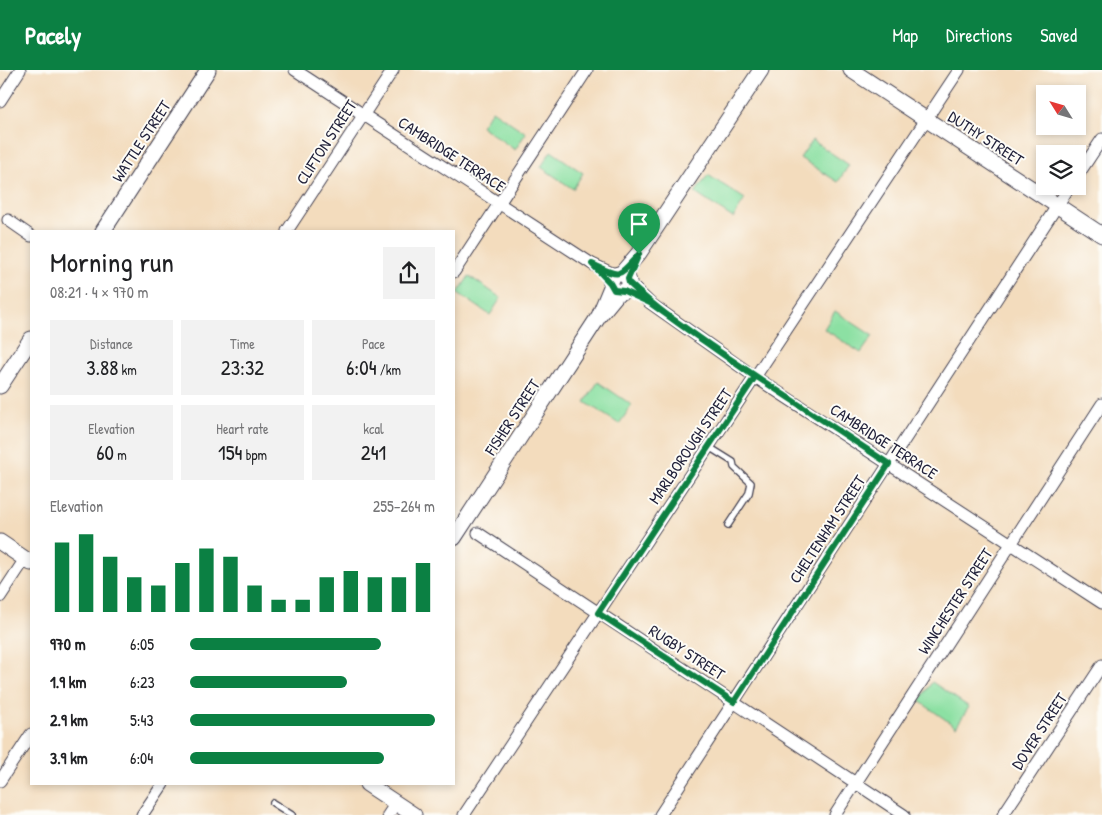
<!DOCTYPE html>
<html lang="en">
<head>
<meta charset="utf-8">
<style>
	:root { --surface:#fff; --page:#f2f2f2; --text:#202124; --muted:#757577; --accent:#0b8043 }
	body { margin:0; font-family:"Patrick Hand",sans-serif; background:var(--page); color:var(--text); height:100vh; display:flex; flex-direction:column; font-size:19px; white-space:nowrap }
	* { box-sizing:border-box; margin:0 }
	p { font-size:16px; color:var(--muted) }
	.icon { flex:none; width:28px; height:28px; fill:none; stroke:currentColor; stroke-width:2; stroke-linecap:round; stroke-linejoin:round }
	.map { position:relative; flex:1; overflow:hidden }
	.panel { position:absolute; left:30px; top:160px; width:425px; height:555px; display:flex; flex-direction:column; background:var(--surface); border-radius:0px; box-shadow:0 2px 8px #0003 }
	.panel>* { flex:none }
	.needle { width:32px; rotate:307deg }
	.controls { position:absolute; left:1036px; top:15px; display:grid; gap:10px }
	.controls a { display:grid; place-items:center; width:50px; height:50px; border-radius:0px; background:var(--surface); box-shadow:0 2px 8px #0003; font-size:25px }
	.pin { position:absolute; display:grid; place-items:center; width:42px; height:42px; color:#fff; margin:-51px -21px; border-radius:50% 50% 50% 0; rotate:-45deg; box-shadow:0 0 5px #0007 }
	.pin .icon { rotate:45deg }
	.round { display:grid; place-items:center; flex:none; width:52px; height:52px; border-radius:0px; background:var(--page) }
	.headline { display:flex; align-items:center; justify-content:space-between; height:85px; padding:0 20px }
	h1 { font-size:28px; font-weight:600; line-height:38px }
	.figures { display:grid; grid-template-columns:repeat(3,1fr); gap:8px; height:85px; padding:5px 20px }
	.figures div { display:grid; align-content:center; border-radius:0px; background:var(--page); text-align:center }
	.figures b { font-size:21px; font-weight:600 }
	.figures small { font-size:14px; font-weight:400 }
	.figures p { font-size:14px }
	.chart { height:140px; padding:10px 20px }
	.chart p { display:flex; justify-content:space-between }
	.chart svg { width:100%; height:90px; margin-top:5px; stroke:var(--accent); stroke-width:6 }
	ul { padding:0 20px; list-style:none; font-size:16px }
	li { display:grid; grid-template-columns:80px 60px 1fr; align-items:center; height:38px }
	li i { height:12px; border-radius:6px; background:var(--accent) }
	header { display:flex; align-items:center; gap:30px; box-sizing:border-box; height:70px; padding:0 25px; background:var(--accent); color:#fff }
	header strong { font-size:24px }
	nav { display:flex; gap:28px; margin-inline-start:auto; font-size:18px }
	.map>svg:first-child { display:block }
</style>
</head>
<body>
<header>
<strong>Pacely</strong>
<nav><a>Map</a><a>Directions</a><a>Saved</a></nav>
</header>
<div class="map">
<svg width="1102" height="745" viewBox="0 0 1102 745">
	<rect width="100%" height="100%" fill="#fdfcf7"/>
	<filter id="ink" filterUnits="userSpaceOnUse"><feTurbulence type="fractalNoise" baseFrequency=".02" numOctaves="2"/><feDisplacementMap in="SourceGraphic" scale="10" xChannelSelector="R" yChannelSelector="G"/><feConvolveMatrix kernelMatrix="1 2 1 2 8 2 1 2 1" color-interpolation-filters="sRGB"/></filter>
	<filter id="wash" filterUnits="userSpaceOnUse"><feTurbulence type="fractalNoise" baseFrequency=".0096" numOctaves="4" result="noise"/><feDisplacementMap in="SourceGraphic" scale="20" xChannelSelector="R" yChannelSelector="G"/><feGaussianBlur stdDeviation="1.12" result="paint"/><feColorMatrix in="noise" values="0 0 0 0 0 0 0 0 0 0 0 0 0 0 0 0 0 1.4 0 .05"/><feComposite in="paint" operator="in"/></filter>
	<g filter="url(#wash)">
		<rect width="100%" height="100%" fill="#f3dcbd"/>
		<path fill="#8ce0a3" stroke="#57816f" d="M492,40L526,63L515,80L481,56Z
			M812,70L849,95L838,112L800,88Z
			M551,81L583,103L573,119L541,97Z
			M708,105L745,129L733,148L695,123Z
			M469,206L501,228L490,245L458,223Z
			M835,241L873,266L861,283L824,259Z
			M598,312L632,335L619,354L585,332Z
			M932,612L969,637L956,657L919,631Z"/>
	</g>
	<g filter="url(#ink)">
		<g fill="none" stroke-linecap="round" stroke-linejoin="round">
			<defs>
				<path id="lane" d="M709,377L733,392L734,397L751,413L749,423L728,455
					M273,733L292,745"/>
				<path id="street" d="M295,0L592,194L616,205
					M0,31L20,0
					M1078,105L1102,69
					M8,150L31,166
					M287,161L393,0
					M454,202L587,0
					M629,213L650,233L755,307L1102,533
					M478,463L904,745
					M0,527L25,489
					M0,711L31,664
					M142,745L163,714
					M388,745L396,733
					M464,745L959,0
					M660,745L1070,116
					M835,745L1102,334
					M1003,745L1102,595"/>
				<path id="secondary" d="M851,0L1102,165
					M103,161L208,0
					M611 213a9 9 0 1 1 18 0a9 9 0 1 1-18 0Z
					M621,204L639,183L761,0
					M611,217L599,246L618,223
					M0,316L31,269
					M454,468L599,246
					M0,472L31,493
					M367,714L414,745"/>
			</defs>
			<use href="#lane" stroke="#413e4e" stroke-width="8"/>
			<use href="#street" stroke="#413e4e" stroke-width="13"/>
			<use href="#secondary" stroke="#413e4e" stroke-width="17"/>
			<use href="#lane" stroke="#fff" stroke-width="5.5"/>
			<use href="#street" stroke="#fff" stroke-width="11"/>
			<use href="#secondary" stroke="#fff" stroke-width="15"/>
		</g>
	</g>
	<g fill="none" stroke-linecap="round" stroke-linejoin="round" filter="url(#ink)">
		<defs>
			<path id="route" d="M639,184C617,208 622,208 592,194L610,213L614,220L624,221L650,233L755,307L598,543L734,632L889,394C832,356 774,319 717,280C686,259 656,239 629,213L628,209L639,184"/>
		</defs>
		<use href="#route" stroke="#fff" stroke-width="10"/>
		<use href="#route" stroke="#0b8043" stroke-width="6"/>
	</g>
	<g text-anchor="middle" stroke-width="4" stroke-linejoin="round" paint-order="stroke">
		<g font-size="16" fill="#22223b" stroke="#fdfcf7">
			<text transform="translate(986 68) rotate(33)" y="6">DUTHY STREET</text>
			<text transform="translate(141 71) rotate(-57)" y="6">WATTLE STREET</text>
			<text transform="translate(326 72) rotate(-57)" y="6">CLIFTON STREET</text>
			<text transform="translate(452 84) rotate(33)" y="6">CAMBRIDGE TERRACE</text>
			<text transform="translate(512 347) rotate(-57)" y="6">FISHER STREET</text>
			<text transform="translate(884 371) rotate(33)" y="6">CAMBRIDGE TERRACE</text>
			<text transform="translate(690 376) rotate(-56)" y="6">MARLBOROUGH STREET</text>
			<text transform="translate(827 459) rotate(-57)" y="6">CHELTENHAM STREET</text>
			<text transform="translate(955 531) rotate(-57)" y="6">WINCHESTER STREET</text>
			<text transform="translate(687 582) rotate(33)" y="6">RUGBY STREET</text>
			<text transform="translate(1039 661) rotate(-57)" y="6">DOVER STREET</text>
		</g>
	</g>
</svg>
<div class="controls">
<a><svg class="needle" viewBox="-14 -14 28 28"><path d="M0-13l5 13h-10z" fill="#e53935"/><path d="M0 13l5-13h-10z" fill="#757577"/></svg></a>
<a><svg class="icon" aria-label="layers" viewBox="0 0 24 24"><path d="M12 4l9 5-9 5-9-5zM3 14l9 5 9-5"/></svg></a>
</div>
<div class="pin" style="left:639px;top:184px;background:#1e9e55"><svg class="icon" aria-label="arrive" viewBox="0 0 24 24"><path d="M6 21V4h12l-3 4 3 4H6"/></svg></div>
<section class="panel">
<div class="headline"><div><h1>Morning run</h1><p>08:21 · 4 × 970 m</p></div><a class="round"><svg class="icon" aria-label="share" viewBox="0 0 24 24"><path d="M12 15V3M7 8l5-5 5 5M5 13v7h14v-7"/></svg></a></div>
<div class="figures">
<div><p>Distance</p><b>3.88<small> km</small></b></div>
<div><p>Time</p><b>23:32</b></div>
<div><p>Pace</p><b>6:04<small> /km</small></b></div>
</div>
<div class="figures">
<div><p>Elevation</p><b>60<small> m</small></b></div>
<div><p>Heart rate</p><b>154<small> bpm</small></b></div>
<div><p>kcal</p><b>241</b></div>
</div>
<div class="chart"><p><span>Elevation</span>255–264 m</p>
<svg viewBox="0 0 160 44" preserveAspectRatio="none"><path d="M5 44V10M15 44V6M25 44V17M35 44V27M45 44V31M55 44V20M65 44V13M75 44V17M85 44V31M95 44V38M105 44V38M115 44V27M125 44V24M135 44V27M145 44V27M155 44V20"/></svg>
</div>
<ul>
<li><b>970 m</b>6:05<i style="width:78%"></i></li>
<li><b>1.9 km</b>6:23<i style="width:64%"></i></li>
<li><b>2.9 km</b>5:43<i style="width:100%"></i></li>
<li><b>3.9 km</b>6:04<i style="width:79%"></i></li>
</ul>
</section>
</div>
</body>
</html>
